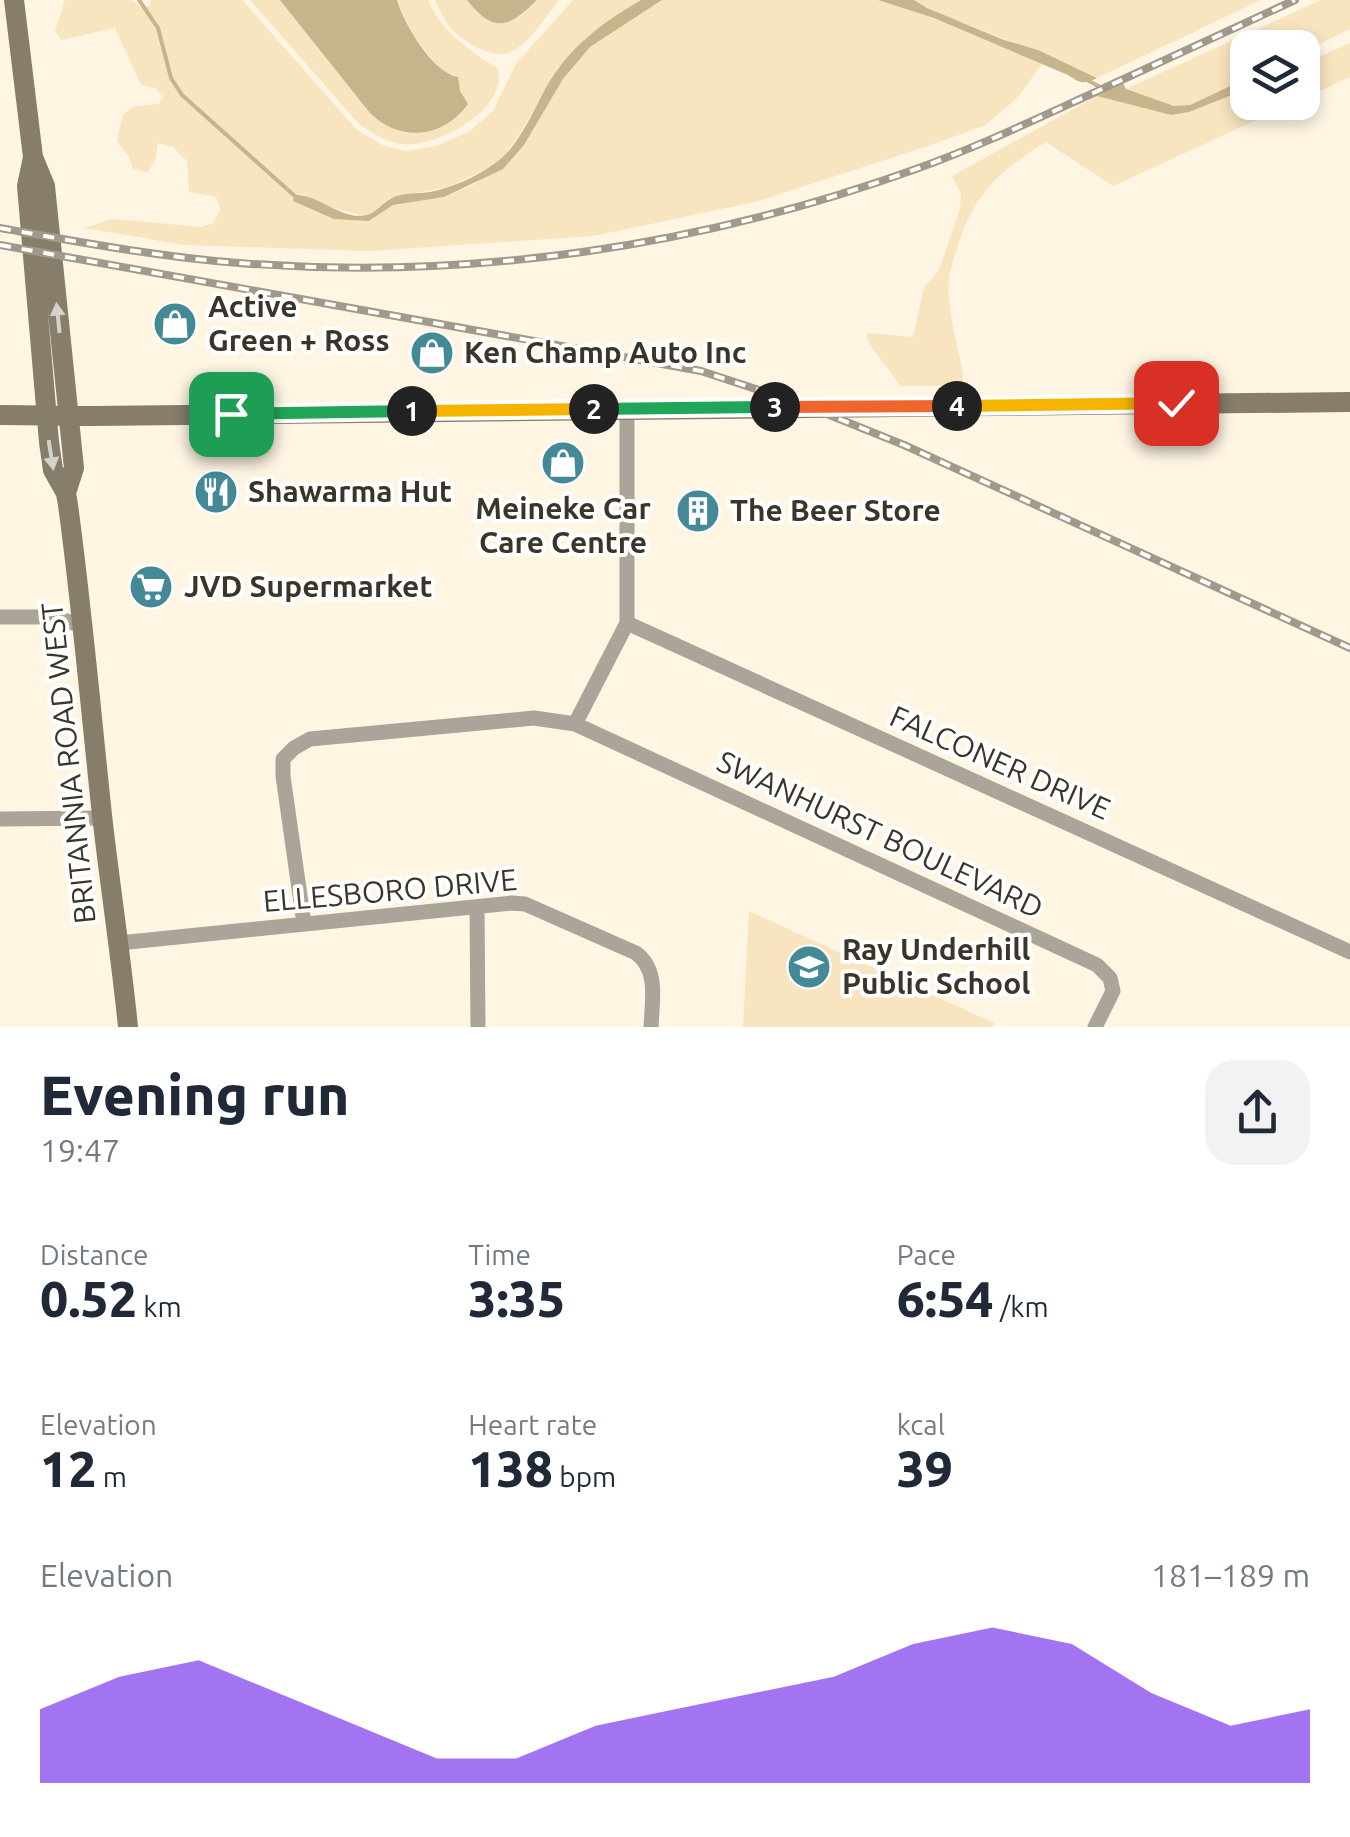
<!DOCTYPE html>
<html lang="en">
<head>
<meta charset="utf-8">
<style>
	:root { --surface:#fff; --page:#f2f2f3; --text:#1f2937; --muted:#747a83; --accent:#7c3aed }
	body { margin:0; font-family:Ubuntu,sans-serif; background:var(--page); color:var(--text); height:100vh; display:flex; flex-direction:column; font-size:38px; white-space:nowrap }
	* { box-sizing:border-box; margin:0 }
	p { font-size:32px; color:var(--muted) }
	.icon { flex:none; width:55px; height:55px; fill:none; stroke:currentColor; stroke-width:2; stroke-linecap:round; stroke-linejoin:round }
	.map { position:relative; height:1027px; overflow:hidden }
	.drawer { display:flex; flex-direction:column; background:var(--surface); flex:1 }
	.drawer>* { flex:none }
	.tools { position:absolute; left:1230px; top:30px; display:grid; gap:20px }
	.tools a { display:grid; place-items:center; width:90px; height:90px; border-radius:20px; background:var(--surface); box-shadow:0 5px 15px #0003; font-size:50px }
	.pin { position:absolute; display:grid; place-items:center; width:85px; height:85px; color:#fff; margin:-42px; border-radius:20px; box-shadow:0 5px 15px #0006 }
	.km { position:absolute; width:50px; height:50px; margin:-25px; border-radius:50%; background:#222; color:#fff; font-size:28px; line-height:50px; text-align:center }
	.round { display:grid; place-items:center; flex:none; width:105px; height:105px; border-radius:30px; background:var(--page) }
	.headline { display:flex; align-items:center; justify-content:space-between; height:170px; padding:0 40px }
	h1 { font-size:55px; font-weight:800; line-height:75px }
	.stats { display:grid; grid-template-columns:repeat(3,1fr); gap:15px; height:170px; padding:10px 40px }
	.stats div { display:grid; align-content:center }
	.stats b { font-size:50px; font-weight:800 }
	.stats small { font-size:28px; font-weight:400 }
	.stats p { font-size:28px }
	.chart { height:280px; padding:20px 40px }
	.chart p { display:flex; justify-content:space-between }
	.chart svg { width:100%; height:180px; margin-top:10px; fill:var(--accent); opacity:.7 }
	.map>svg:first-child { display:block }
</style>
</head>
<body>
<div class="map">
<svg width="1350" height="1027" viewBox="0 0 1350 1027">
	<rect width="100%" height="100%" fill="#fef5e3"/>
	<path fill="#f8e4bf" d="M65,0H131L139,6H150L151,0H242L357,130L382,145L406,151L437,146L470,131L493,111L516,64L573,0H641L588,36L558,68L518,137L505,154L494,165L448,187L389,198L373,212L365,216L327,206L301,194L292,199L369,221L393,205L444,197L473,185L524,145L563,79L590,47L662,0H878L934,18L1042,64L1018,97L986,125L922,148L755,202L593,236L371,251L184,245L85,228L112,219L202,227L213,223L221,210L216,197L189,192L187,161L173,147L158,143L155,160L148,172L133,169L129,157L117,141L123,114L136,106L159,104L163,97L156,88L141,85L115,28L61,40L55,31Z
		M250,0H280L310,35L447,76C427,53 405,30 397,0H428C442,33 470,50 498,69C498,74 500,80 498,85C490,118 434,147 402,144C386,142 372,133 359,124Z
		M435,0H467L476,11L520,17L537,0H559C546,16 533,38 516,49C495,64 459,40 446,22C442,15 438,7 435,0Z
		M914,0H1261L1097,78C1057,56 1014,44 972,26C952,18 932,12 914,0Z
		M1321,0H1350V29L1303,52L1302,48H1248L1247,78L1190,105L1174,106L1126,89Z
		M1350,43V77L1303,99V64Z
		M1247,89L1248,102L1294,103L1113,186L1046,142C1000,170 975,193 958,245C952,263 947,278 949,298C951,323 958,349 963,374L962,386H900C890,368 875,356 866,337L868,333L913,337L924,288L939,270L960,209L961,194L952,176L1097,96L1171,115L1189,112Z
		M749,911L994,1023L992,1027H743Z"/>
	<path fill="#c7b38c" d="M280,0H397C403,23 434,74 458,77L460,91L468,104C443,138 401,143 370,113Z
		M467,0H537C509,28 494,34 467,0Z
		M641,0H662L590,47L563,79L524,145L503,169L444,197L393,205L369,221L334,219L293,201L294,195C318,193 341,221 367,215C377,212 383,202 392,198C404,192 418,194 430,192C451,188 476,177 494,164C525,143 536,98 558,69C580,39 610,18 641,0Z
		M878,0H914L927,8L1004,40L1038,50L1097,78C1083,85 1080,83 1068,75L934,18Z
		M1247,78V89L1189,112L1171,115L1097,96L1123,83L1126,89L1174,106L1190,105Z"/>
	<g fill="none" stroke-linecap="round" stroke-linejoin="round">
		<path stroke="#c7b38c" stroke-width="4" d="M139,0L158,28L171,78L182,95L297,198
			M1085,79L1108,91"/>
		<path stroke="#aba498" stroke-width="15" d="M0,617H53L84,626
			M627,623L1350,952
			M575,724L627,623V409
			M0,819L102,818
			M477,907L478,1027
			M304,924L283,776V759L294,748L310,739L534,718L575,724L1097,965L1110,978L1113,991L1095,1027
			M119,943L512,903L525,904L636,953C659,970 652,1001 651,1027"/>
		<path stroke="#867d6b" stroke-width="20" d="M14,0L33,157L45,186L74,468L66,493
			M33,157L27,186L49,442L53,470L66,493L68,505C82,608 91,712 102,815C110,886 121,956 128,1027
			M0,415L92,416L1350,402"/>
		<defs>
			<path id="rail" d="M0,228C79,242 159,257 239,263C469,281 699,247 916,169C975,148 1032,121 1089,95C1158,63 1227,32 1295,0
				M0,245L701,371L807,406L904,445L1350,648"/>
		</defs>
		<use href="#rail" stroke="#a1998a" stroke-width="8"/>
		<use href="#rail" stroke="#fff" stroke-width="4" stroke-dasharray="11" stroke-linecap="butt"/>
	</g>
	<defs><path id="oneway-solid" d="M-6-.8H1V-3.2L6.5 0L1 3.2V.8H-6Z" transform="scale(2.5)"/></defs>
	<g fill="#d5d2cb">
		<use href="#oneway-solid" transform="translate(58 318) rotate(-96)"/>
		<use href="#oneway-solid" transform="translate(51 455) rotate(81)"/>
	</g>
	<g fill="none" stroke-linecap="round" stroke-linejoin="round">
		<defs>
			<path id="split-1" d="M231,414L412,411"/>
			<path id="split-2" d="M412,411L594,409"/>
			<path id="split-3" d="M594,409L775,407"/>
			<path id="split-4" d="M775,407L957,406"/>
			<path id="split-5" d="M957,406L1176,403"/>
		</defs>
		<use href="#split-1" stroke="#fff" stroke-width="20"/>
		<use href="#split-2" stroke="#fff" stroke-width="20"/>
		<use href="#split-3" stroke="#fff" stroke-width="20"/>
		<use href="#split-4" stroke="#fff" stroke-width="20"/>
		<use href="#split-5" stroke="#fff" stroke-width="20"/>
		<use href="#split-1" stroke="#22a559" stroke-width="12"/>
		<use href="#split-2" stroke="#f5b400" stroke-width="12"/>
		<use href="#split-3" stroke="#22a559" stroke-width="12"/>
		<use href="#split-4" stroke="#f0652b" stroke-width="12"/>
		<use href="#split-5" stroke="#f5b400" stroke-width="12"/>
	</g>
	<defs>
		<symbol id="shop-disc" viewBox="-11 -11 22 22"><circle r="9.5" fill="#448996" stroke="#fff"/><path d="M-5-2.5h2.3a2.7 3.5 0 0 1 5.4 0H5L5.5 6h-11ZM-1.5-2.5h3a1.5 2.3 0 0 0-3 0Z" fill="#fff"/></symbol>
		<symbol id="restaurant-disc" viewBox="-11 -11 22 22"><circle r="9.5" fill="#448996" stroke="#fff"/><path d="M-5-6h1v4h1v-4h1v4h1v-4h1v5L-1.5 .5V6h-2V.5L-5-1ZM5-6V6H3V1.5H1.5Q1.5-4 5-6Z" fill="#fff"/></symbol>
		<symbol id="building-disc" viewBox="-11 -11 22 22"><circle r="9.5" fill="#448996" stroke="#fff"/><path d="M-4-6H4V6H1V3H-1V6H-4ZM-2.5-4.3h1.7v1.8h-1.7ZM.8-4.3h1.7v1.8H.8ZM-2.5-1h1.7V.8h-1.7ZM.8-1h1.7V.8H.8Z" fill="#fff"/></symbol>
		<symbol id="supermarket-disc" viewBox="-11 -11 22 22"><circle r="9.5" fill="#448996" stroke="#fff"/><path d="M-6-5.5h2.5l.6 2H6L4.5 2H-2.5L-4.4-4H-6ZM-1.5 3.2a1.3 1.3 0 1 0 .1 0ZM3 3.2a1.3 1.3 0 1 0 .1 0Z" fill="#fff"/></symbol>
		<symbol id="school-disc" viewBox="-11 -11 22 22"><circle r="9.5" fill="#448996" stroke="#fff"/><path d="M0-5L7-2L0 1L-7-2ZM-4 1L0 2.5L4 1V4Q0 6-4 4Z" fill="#fff"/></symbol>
	</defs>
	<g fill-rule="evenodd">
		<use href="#shop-disc" x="150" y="299" width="50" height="50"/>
		<use href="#shop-disc" x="407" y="328" width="50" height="50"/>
		<use href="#shop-disc" x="538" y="438" width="50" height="50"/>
		<use href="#restaurant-disc" x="191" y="467" width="50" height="50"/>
		<use href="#building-disc" x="673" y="486" width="50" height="50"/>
		<use href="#supermarket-disc" x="126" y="562" width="50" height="50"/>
		<use href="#school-disc" x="784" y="942" width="50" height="50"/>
	</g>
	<g text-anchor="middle" stroke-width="8" stroke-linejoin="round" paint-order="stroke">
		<g font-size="30" font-weight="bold" fill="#3b3529" stroke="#fff" text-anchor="start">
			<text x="208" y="317">Active<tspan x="208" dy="34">Green + Ross</tspan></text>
			<text x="464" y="363">Ken Champ Auto Inc</text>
			<text x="248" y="502">Shawarma Hut</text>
			<text x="563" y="519" text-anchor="middle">Meineke Car<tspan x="563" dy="34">Care Centre</tspan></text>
			<text x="730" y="521">The Beer Store</text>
			<text x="184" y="597">JVD Supermarket</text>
			<text x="842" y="960">Ray Underhill<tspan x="842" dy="34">Public School</tspan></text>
		</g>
		<g font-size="30" fill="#3b3529" stroke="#fff">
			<text transform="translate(69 763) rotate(-96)" y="10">BRITANNIA ROAD WEST</text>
			<text transform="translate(1000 763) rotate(24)" y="10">FALCONER DRIVE</text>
			<text transform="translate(880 835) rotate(25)" y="10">SWANHURST BOULEVARD</text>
			<text transform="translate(390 891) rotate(-5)" y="10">ELLESBORO DRIVE</text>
		</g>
	</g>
</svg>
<div class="tools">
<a><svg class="icon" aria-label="layers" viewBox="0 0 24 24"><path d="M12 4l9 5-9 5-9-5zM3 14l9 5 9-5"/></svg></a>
</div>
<div class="pin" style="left:231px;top:414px;background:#1e9e55"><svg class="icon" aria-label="arrive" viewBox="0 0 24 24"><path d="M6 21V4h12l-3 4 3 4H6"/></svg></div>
<div class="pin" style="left:1176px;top:403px;background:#d93025"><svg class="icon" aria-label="check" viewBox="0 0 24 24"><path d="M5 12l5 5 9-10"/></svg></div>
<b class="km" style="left:412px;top:411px">1</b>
<b class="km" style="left:594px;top:409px">2</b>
<b class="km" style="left:775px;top:407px">3</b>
<b class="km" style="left:957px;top:406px">4</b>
</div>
<section class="drawer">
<div class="headline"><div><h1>Evening run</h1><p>19:47</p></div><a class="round"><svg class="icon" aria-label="share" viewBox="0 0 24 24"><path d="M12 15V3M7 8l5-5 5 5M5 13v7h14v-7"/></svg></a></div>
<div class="stats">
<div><p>Distance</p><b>0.52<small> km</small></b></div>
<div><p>Time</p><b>3:35</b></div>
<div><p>Pace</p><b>6:54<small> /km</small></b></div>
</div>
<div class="stats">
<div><p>Elevation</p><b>12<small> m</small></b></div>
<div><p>Heart rate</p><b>138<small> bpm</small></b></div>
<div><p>kcal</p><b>39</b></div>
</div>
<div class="chart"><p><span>Elevation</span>181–189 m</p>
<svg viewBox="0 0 160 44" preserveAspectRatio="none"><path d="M0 44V26L10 18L20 14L30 22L40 30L50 38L60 38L70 30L80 26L90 22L100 18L110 10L120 6L130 10L140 22L150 30L160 26V44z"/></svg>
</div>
</section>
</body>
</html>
